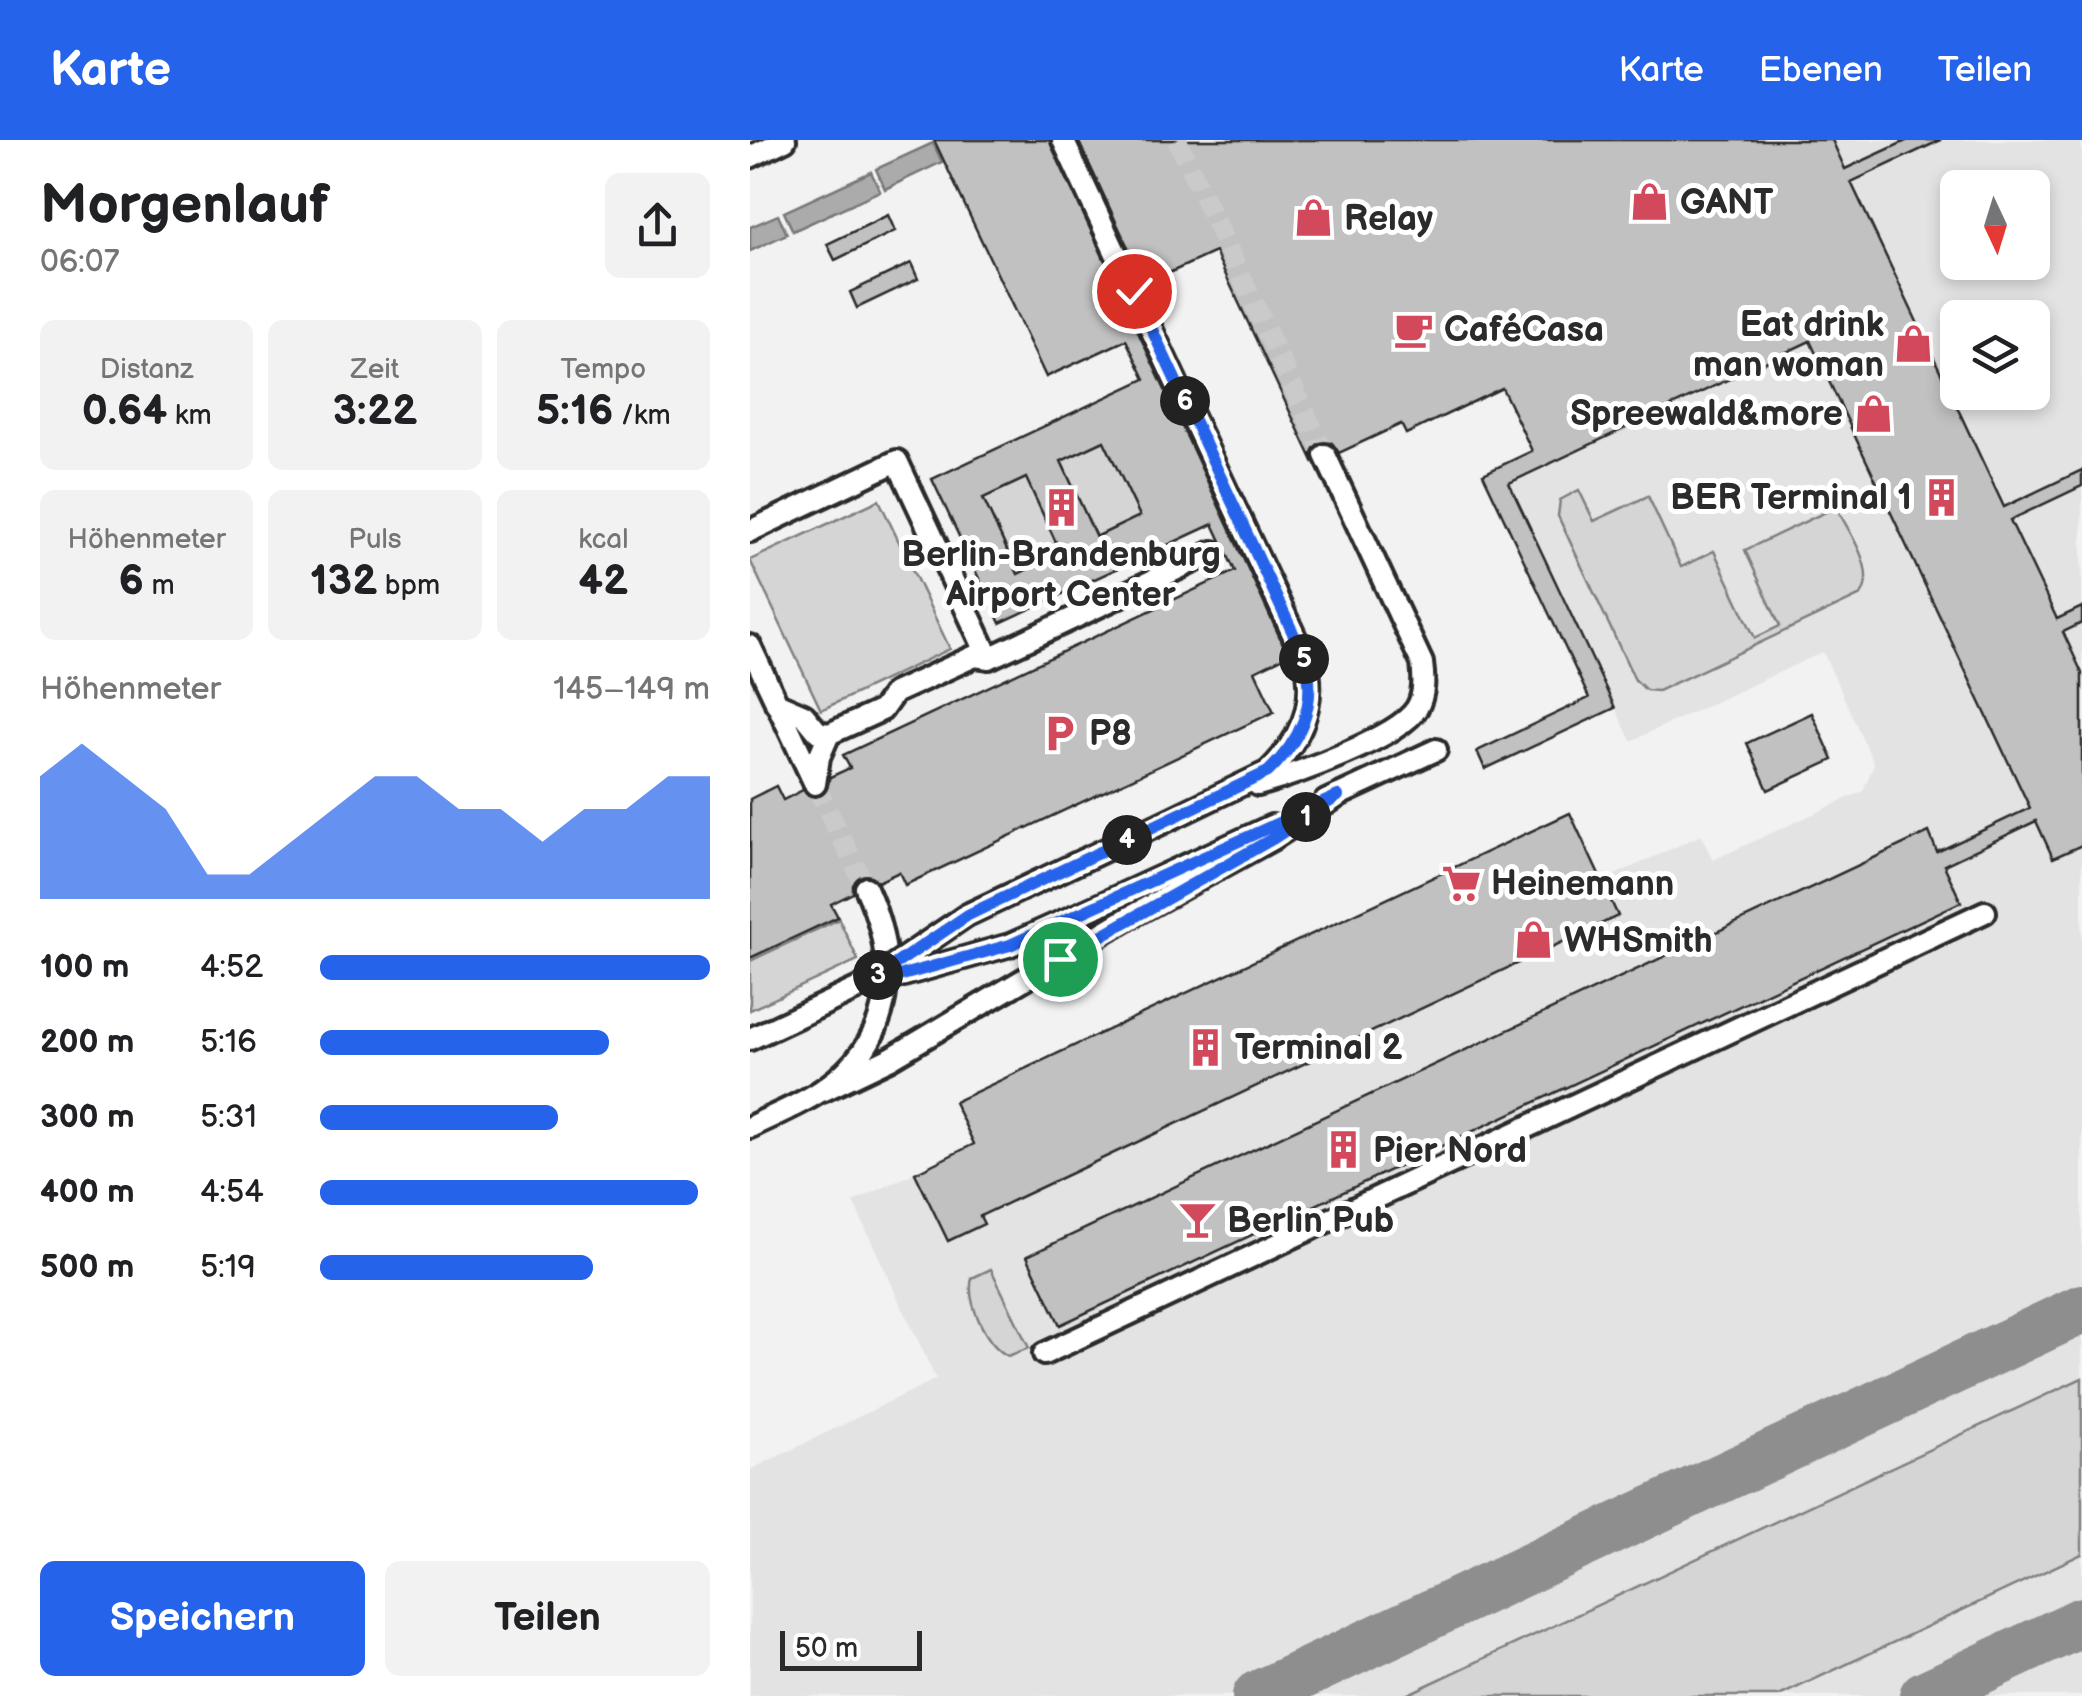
<!DOCTYPE html>
<html lang="de">
<head>
<meta charset="utf-8">
<style>
	:root { --surface:#fff; --page:#f2f2f2; --text:#202124; --muted:#757577; --accent:#2563eb }
	body { margin:0; font-family:"Balsamiq Sans",sans-serif; background:var(--page); color:var(--text); height:100vh; display:flex; flex-direction:column; font-size:38px; white-space:nowrap }
	* { box-sizing:border-box; margin:0 }
	p { font-size:32px; color:var(--muted) }
	.icon { flex:none; width:55px; height:55px; fill:none; stroke:currentColor; stroke-width:2; stroke-linecap:round; stroke-linejoin:round }
	.map { position:relative; flex:1; overflow:hidden }
	.panel { display:flex; flex-direction:column; background:var(--surface); width:750px }
	.panel>* { flex:none }
	.needle { width:65px; rotate:176deg }
	.buttons { position:absolute; left:1190px; top:30px; display:grid; gap:20px }
	.buttons a { display:grid; place-items:center; width:110px; height:110px; border-radius:15px; background:var(--surface); box-shadow:0 5px 15px #0003; font-size:50px }
	.scale { position:absolute; left:30px; bottom:25px; width:142px; box-sizing:border-box; padding-left:10px; border:5px solid #2b2b2b; border-top:0; font-size:28px; line-height:35px; white-space:nowrap; color:#2b2b2b; -webkit-text-stroke:8px #fff; paint-order:stroke }
	.pin { position:absolute; display:grid; place-items:center; width:85px; height:85px; color:#fff; margin:-42px; border:5px solid #fff; border-radius:50%; box-shadow:0 2px 10px #0007 }
	.km { position:absolute; width:50px; height:50px; margin:-25px; border-radius:50%; background:#222; color:#fff; font-size:28px; line-height:50px; text-align:center }
	.round { display:grid; place-items:center; flex:none; width:105px; height:105px; border-radius:15px; background:var(--page) }
	.overview { display:flex; align-items:center; justify-content:space-between; height:170px; padding:0 40px }
	h1 { font-size:55px; font-weight:800; line-height:75px }
	.metrics { display:grid; grid-template-columns:repeat(3,1fr); gap:15px; height:170px; padding:10px 40px }
	.metrics div { display:grid; align-content:center; border-radius:15px; background:var(--page); text-align:center }
	.metrics b { font-size:42px; font-weight:800 }
	.metrics small { font-size:28px; font-weight:400 }
	.metrics p { font-size:28px }
	.chart { height:280px; padding:20px 40px }
	.chart p { display:flex; justify-content:space-between }
	.chart svg { width:100%; height:180px; margin-top:10px; fill:var(--accent); opacity:.7 }
	.button { display:flex; gap:20px; margin-top:auto; padding:20px 40px }
	.button a { flex:1; height:115px; border-radius:15px; background:var(--accent); color:#fff; font-size:40px; font-weight:800; line-height:115px; text-align:center }
	.button a+a { background:var(--page); color:var(--text) }
	ul { padding:0 40px; list-style:none; font-size:32px }
	li { display:grid; grid-template-columns:160px 120px 1fr; align-items:center; height:75px }
	li i { height:25px; border-radius:12px; background:var(--accent) }
	header { display:flex; align-items:center; gap:60px; box-sizing:border-box; height:140px; padding:0 50px; background:var(--accent); color:#fff }
	header strong { font-size:48px }
	nav { display:flex; gap:55px; margin-inline-start:auto; font-size:35px }
	main { display:flex; flex:1; min-height:0 }
	.map>svg:first-child { display:block }
</style>
</head>
<body>
<header>
<strong>Karte</strong>
<nav><a>Karte</a><a>Ebenen</a><a>Teilen</a></nav>
</header>
<main>
<section class="panel">
<div class="overview"><div><h1>Morgenlauf</h1><p>06:07</p></div><a class="round"><svg class="icon" aria-label="share" viewBox="0 0 24 24"><path d="M12 15V3M7 8l5-5 5 5M5 13v7h14v-7"/></svg></a></div>
<div class="metrics">
<div><p>Distanz</p><b>0.64<small> km</small></b></div>
<div><p>Zeit</p><b>3:22</b></div>
<div><p>Tempo</p><b>5:16<small> /km</small></b></div>
</div>
<div class="metrics">
<div><p>Höhenmeter</p><b>6<small> m</small></b></div>
<div><p>Puls</p><b>132<small> bpm</small></b></div>
<div><p>kcal</p><b>42</b></div>
</div>
<div class="chart"><p><span>Höhenmeter</span>145–149 m</p>
<svg viewBox="0 0 160 44" preserveAspectRatio="none"><path d="M0 44V14L10 6L20 14L30 22L40 38L50 38L60 30L70 22L80 14L90 14L100 22L110 22L120 30L130 22L140 22L150 14L160 14V44z"/></svg>
</div>
<ul>
<li><b>100 m</b>4:52<i style="width:100%"></i></li>
<li><b>200 m</b>5:16<i style="width:74%"></i></li>
<li><b>300 m</b>5:31<i style="width:61%"></i></li>
<li><b>400 m</b>4:54<i style="width:97%"></i></li>
<li><b>500 m</b>5:19<i style="width:70%"></i></li>
</ul>
<div class="button"><a>Speichern</a><a>Teilen</a></div>
</section>
<div class="map">
<svg width="1332" height="1556" viewBox="0 0 1332 1556">
	<rect width="100%" height="100%" fill="#f2f2f2"/>
	<filter id="ink" filterUnits="userSpaceOnUse"><feTurbulence type="fractalNoise" baseFrequency=".01" numOctaves="2"/><feDisplacementMap in="SourceGraphic" scale="20" xChannelSelector="R" yChannelSelector="G"/><feConvolveMatrix kernelMatrix="1 2 1 2 8 2 1 2 1" color-interpolation-filters="sRGB"/></filter>
	<g filter="url(#ink)">
		<path fill="#e3e3e3" fill-rule="evenodd" d="M516,0H1332V1556H0V1330L186,1239L103,1062L202,1015L867,776L852,741L951,695L963,720L1113,651L1124,624L1073,512L881,601L759,343L790,328L752,249L656,294ZM1208,48H1282V122H1208ZM1208,178H1282V252H1208Z"/>
		<path fill="#d5d5d5" stroke="#808080" stroke-width="2.5" d="M354,301L390,376L346,397L311,321Z
			M276,338L311,413L268,434L233,358Z
			M829,350L844,381L898,356L931,427L964,411L1005,498L1030,486L995,410L1086,367C1098,390 1128,431 1111,455L908,551L896,550L885,540L808,376L810,360Z
			M129,360L200,509L71,570L0,420Z
			M89,779L108,820L0,870V821Z
			M241,1129L279,1208L258,1216C236,1205 216,1162 222,1138Z
			M1332,1238V1414L1029,1556H654Z"/>
		<path fill="#ababab" stroke="#787878" stroke-width="2.5" d="M183,3L192,22L135,49L126,29Z
			M121,32L130,51L43,91L34,72Z
			M28,75L37,94L0,111V87Z"/>
		<g fill="none" stroke-linecap="round" stroke-linejoin="round">
			<path stroke="#8e8e8e" stroke-width="50" d="M507,1556L1332,1169
				M1174,1556L1332,1482"/>
		</g>
		<path fill="#c1c1c1" stroke="#2b2b2b" stroke-width="2.5" fill-rule="evenodd" d="M184,0H299L538,515L505,531L524,572L155,745L149,732L128,742L119,735L110,736L103,745V753L81,764L88,777L0,818V659L26,646L33,660L53,650L62,657L71,656L76,652L80,637L100,628L93,615L485,431L463,384L250,483L182,339L395,239L376,200L296,237ZM354,301L390,376L346,397L311,321ZM276,338L311,413L268,434L233,358Z
			M328,0H1082L1095,29L1158,0H1191L1101,42L1201,254L1238,252L1207,267L1254,367L1332,330V346L1260,380L1307,479L1332,467V483L1313,492L1332,533V705L1303,718L1286,681L1194,725L1211,762L310,1185L277,1116L1179,692L1187,712L1280,668L1060,201L759,343L865,568L735,629L727,611L839,558L733,334L782,311L752,248L656,294L651,284L589,313L582,303L570,302L563,308L562,319L465,112L395,144Z
			M138,75L145,91L85,120L77,104Z
			M161,123L168,139L107,168L100,152Z
			M1062,573L1083,620L1018,650L997,603Z
			M820,673L868,776L230,1076L234,1084L198,1101L165,1033L224,1004L204,962Z"/>
		<g fill="none" stroke-linecap="round" stroke-linejoin="round">
			<path stroke="#cacaca" stroke-width="20" stroke-dasharray="20 10" stroke-linecap="butt" d="M427,0L575,315
				M65,644L116,748"/>
			<defs>
				<path id="minor" d="M313,0L556,521C567,566 550,601 518,632L387,695
					M0,17L35,0
					M0,391L147,321L239,518
					M0,506L64,642
					M26,563L54,575L68,592L79,594
					M65,644L69,617L79,594L132,570L144,553L225,516L239,518L463,412
					M508,645C543,635 649,598 667,568C675,554 674,538 672,523L575,315
					M576,661L686,610
					M365,758L522,686
					M0,899L113,846
					M72,951L141,918L376,779L524,698L588,656
					M0,987C24,975 53,964 75,948C146,899 149,821 116,748
					M294,1214L1235,772"/>
			</defs>
			<use href="#minor" stroke="#2b2b2b" stroke-width="28"/>
			<use href="#minor" stroke="#fff" stroke-width="20"/>
			<defs>
				<path id="minor-bridge" d="M125,843L260,805L365,758
					M113,846L217,775L387,695"/>
			</defs>
			<use href="#minor-bridge" stroke="#2b2b2b" stroke-width="28" stroke-linecap="butt"/>
			<use href="#minor-bridge" stroke="#fff" stroke-width="20"/>
		</g>
	</g>
	<g fill="none" stroke-linecap="round" stroke-linejoin="round" filter="url(#ink)">
		<defs>
			<path id="route" d="M310,819L524,698L588,656L260,805L113,846L218,775L518,632C550,601 567,566 556,521L384,151"/>
		</defs>
		<use href="#route" stroke="#fff" stroke-width="20"/>
		<use href="#route" stroke="#2563eb" stroke-width="12"/>
	</g>
	<defs>
		<symbol id="shop-bare" viewBox="-9 -9 18 18"><path d="M-5-2.5h2.3a2.7 3.5 0 0 1 5.4 0H5L5.5 6h-11ZM-1.5-2.5h3a1.5 2.3 0 0 0-3 0Z" fill="#d1495b" stroke="#fff" stroke-width="2.5" paint-order="stroke"/></symbol>
		<symbol id="cafe-bare" viewBox="-9 -9 18 18"><path d="M-5.5-4.5H6V0H3Q3 3.5 0 3.5H-2.5Q-5.5 3.5-5.5 0ZM3-3.2v2h1.7v-2ZM-6 4.5H4V6H-6Z" fill="#d1495b" stroke="#fff" stroke-width="2.5" paint-order="stroke"/></symbol>
		<symbol id="building-bare" viewBox="-9 -9 18 18"><path d="M-4-6H4V6H1V3H-1V6H-4ZM-2.5-4.3h1.7v1.8h-1.7ZM.8-4.3h1.7v1.8H.8ZM-2.5-1h1.7V.8h-1.7ZM.8-1h1.7V.8H.8Z" fill="#d1495b" stroke="#fff" stroke-width="2.5" paint-order="stroke"/></symbol>
		<symbol id="parking-bare" viewBox="-9 -9 18 18"><path d="M-3.5-5.5H1a3.5 3.5 0 0 1 0 7H-1V5.5H-3.5ZM-1-3.4V-.6H.8a1.4 1.4 0 0 0 0-2.8Z" fill="#d1495b" stroke="#fff" stroke-width="2.5" paint-order="stroke"/></symbol>
		<symbol id="supermarket-bare" viewBox="-9 -9 18 18"><path d="M-6-5.5h2.5l.6 2H6L4.5 2H-2.5L-4.4-4H-6ZM-1.5 3.2a1.3 1.3 0 1 0 .1 0ZM3 3.2a1.3 1.3 0 1 0 .1 0Z" fill="#d1495b" stroke="#fff" stroke-width="2.5" paint-order="stroke"/></symbol>
		<symbol id="bar-bare" viewBox="-9 -9 18 18"><path d="M-6-5H6L.8 .8V4.5H3.5V6h-7V4.5H-.8V.8Z" fill="#d1495b" stroke="#fff" stroke-width="2.5" paint-order="stroke"/></symbol>
	</defs>
	<g fill-rule="evenodd">
		<use href="#shop-bare" x="872" y="34" width="55" height="55"/>
		<use href="#shop-bare" x="536" y="50" width="55" height="55"/>
		<use href="#cafe-bare" x="636" y="162" width="55" height="55"/>
		<use href="#shop-bare" x="1136" y="176" width="55" height="55"/>
		<use href="#shop-bare" x="1096" y="246" width="55" height="55"/>
		<use href="#building-bare" x="1164" y="330" width="55" height="55"/>
		<use href="#building-bare" x="284" y="340" width="55" height="55"/>
		<use href="#parking-bare" x="282" y="566" width="55" height="55"/>
		<use href="#supermarket-bare" x="684" y="716" width="55" height="55"/>
		<use href="#shop-bare" x="756" y="772" width="55" height="55"/>
		<use href="#building-bare" x="428" y="880" width="55" height="55"/>
		<use href="#building-bare" x="566" y="982" width="55" height="55"/>
		<use href="#bar-bare" x="420" y="1052" width="55" height="55"/>
	</g>
	<g text-anchor="middle" stroke-width="10" stroke-linejoin="round" paint-order="stroke">
		<g font-size="35" font-weight="bold" fill="#2b2b2b" stroke="#fff" text-anchor="start">
			<text x="930" y="74">GANT</text>
			<text x="594" y="90">Relay</text>
			<text x="1134" y="196" text-anchor="end">Eat drink<tspan x="1134" dy="40">man woman</tspan></text>
			<text x="694" y="201">CaféCasa</text>
			<text x="1093" y="285" text-anchor="end">Spreewald&amp;more</text>
			<text x="1162" y="369" text-anchor="end">BER Terminal 1</text>
			<text x="311" y="426" text-anchor="middle">Berlin-Brandenburg<tspan x="311" dy="40">Airport Center</tspan></text>
			<text x="339" y="605">P8</text>
			<text x="741" y="755">Heinemann</text>
			<text x="814" y="812">WHSmith</text>
			<text x="485" y="919">Terminal 2</text>
			<text x="623" y="1022">Pier Nord</text>
			<text x="477" y="1092">Berlin Pub</text>
		</g>
	</g>
</svg>
<div class="buttons">
<a><svg class="needle" viewBox="-14 -14 28 28"><path d="M0-13l5 13h-10z" fill="#e53935"/><path d="M0 13l5-13h-10z" fill="#757577"/></svg></a>
<a><svg class="icon" aria-label="layers" viewBox="0 0 24 24"><path d="M12 4l9 5-9 5-9-5zM3 14l9 5 9-5"/></svg></a>
</div>
<div class="scale">50 m</div>
<div class="pin" style="left:310px;top:819px;background:#1e9e55"><svg class="icon" aria-label="arrive" viewBox="0 0 24 24"><path d="M6 21V4h12l-3 4 3 4H6"/></svg></div>
<div class="pin" style="left:384px;top:151px;background:#d93025"><svg class="icon" aria-label="check" viewBox="0 0 24 24"><path d="M5 12l5 5 9-10"/></svg></div>
<b class="km" style="left:556px;top:677px">1</b>
<b class="km" style="left:128px;top:835px">3</b>
<b class="km" style="left:377px;top:700px">4</b>
<b class="km" style="left:554px;top:519px">5</b>
<b class="km" style="left:435px;top:261px">6</b>
</div>
</main>
</body>
</html>
